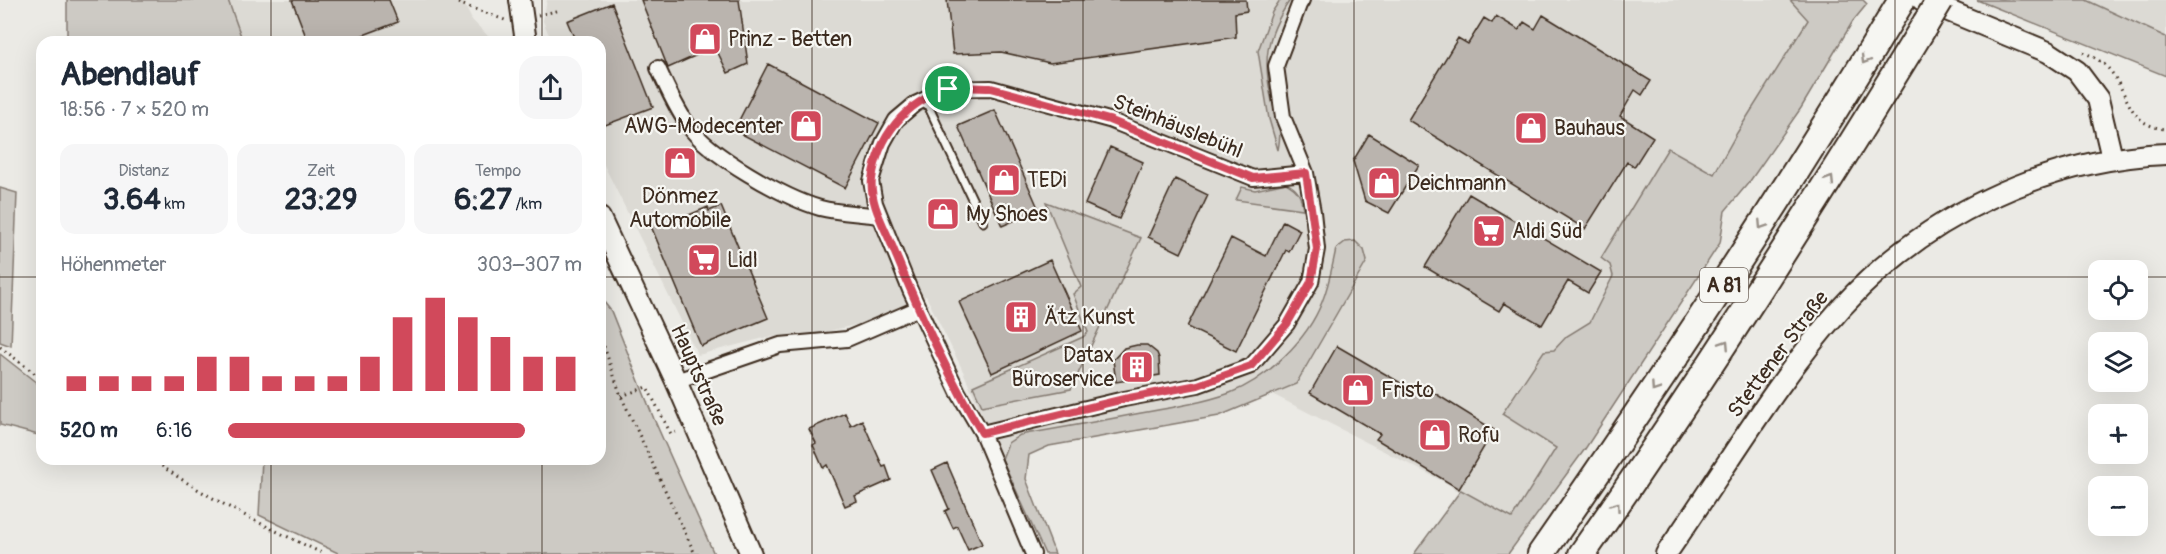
<!DOCTYPE html>
<html lang="de">
<head>
<meta charset="utf-8">
<style>
	:root { --surface:#fff; --page:#f6f6f7; --text:#1f2937; --muted:#747a83; --accent:#d1495b }
	body { margin:0; font-family:Pangolin,sans-serif; background:var(--page); color:var(--text); height:100vh; display:flex; flex-direction:column; font-size:22px; white-space:nowrap }
	* { box-sizing:border-box; margin:0 }
	p { font-size:20px; color:var(--muted) }
	.icon { flex:none; width:33px; height:33px; fill:none; stroke:currentColor; stroke-width:2; stroke-linecap:round; stroke-linejoin:round }
	.map { position:relative; flex:1; overflow:hidden }
	.side { position:absolute; left:36px; top:36px; width:570px; height:429px; display:flex; flex-direction:column; background:var(--surface); border-radius:18px; box-shadow:0 6px 24px #0002 }
	.side>* { flex:none }
	.controls { position:absolute; left:2088px; top:260px; display:grid; gap:12px }
	.controls a { display:grid; place-items:center; width:60px; height:60px; border-radius:12px; background:var(--surface); box-shadow:0 6px 24px #0002; font-size:30px }
	.pin { position:absolute; display:grid; place-items:center; width:51px; height:51px; color:#fff; margin:-26px; border:3px solid #fff; border-radius:50%; box-shadow:0 2px 6px #0007 }
	.round { display:grid; place-items:center; flex:none; width:63px; height:63px; border-radius:18px; background:var(--page) }
	.head { display:flex; align-items:center; justify-content:space-between; height:102px; padding:0 24px }
	h1 { font-size:33px; font-weight:700; line-height:45px }
	.figures { display:grid; grid-template-columns:repeat(3,1fr); gap:9px; height:102px; padding:6px 24px }
	.figures div { display:grid; align-content:center; border-radius:15px; background:var(--page); text-align:center }
	.figures b { font-size:30px; font-weight:700 }
	.figures small { font-size:16px; font-weight:400 }
	.figures p { font-size:16px }
	.chart { height:168px; padding:12px 24px }
	.chart p { display:flex; justify-content:space-between }
	.chart svg { width:100%; height:108px; margin-top:6px; stroke:var(--accent); stroke-width:6 }
	ul { padding:0 24px; list-style:none; font-size:20px }
	li { display:grid; grid-template-columns:96px 72px 1fr; align-items:center; height:45px }
	li i { height:15px; border-radius:8px; background:var(--accent) }
	.map>svg:first-child { display:block }
</style>
</head>
<body>
<div class="map">
<svg width="2166" height="554" viewBox="0 0 2166 554">
	<rect width="100%" height="100%" fill="#ebeae5"/>
	<filter id="ink" filterUnits="userSpaceOnUse"><feTurbulence type="fractalNoise" baseFrequency=".0167" numOctaves="2"/><feDisplacementMap in="SourceGraphic" scale="12" xChannelSelector="R" yChannelSelector="G"/><feConvolveMatrix kernelMatrix="1 2 1 2 8 2 1 2 1" color-interpolation-filters="sRGB"/></filter>
	<g filter="url(#ink)">
		<path fill="#dcdad4" d="M228,0H462L472,20L494,42H280L241,36Z
			M547,0H1790L1808,20L1737,133L1714,175L1668,149L1601,257L1610,265L1613,276L1590,323L1567,336L1554,350L1543,351L1502,414L1556,448L1512,518L1461,490L1455,491L1450,485L1272,394L1219,416L1049,446L1029,455L1002,459L962,369L926,296L859,324L817,334L768,337L698,355L600,157V42H552L543,21Z
			M2086,0H2166V37L2121,16Z"/>
		<path fill="#cdcac4" stroke="#847a71" stroke-width="1.5" d="M67,0H228L241,36L280,42H67Z
			M1280,0H1290C1265,37 1262,62 1273,105C1279,125 1282,128 1278,150L1269,119L1258,51L1272,12Z
			M1790,0H1863L1867,4L1853,21L1801,108L1750,181L1725,211L1720,243L1585,449L1508,554H1414L1461,490L1512,518L1556,448L1502,414L1544,351L1554,350L1567,336L1590,322L1613,276L1610,265L1601,258L1668,148L1714,174L1737,133L1808,20Z
			M1977,0H2086L2166,37V76Z
			M1286,183C1299,190 1301,196 1303,209L1236,200L1242,187L1255,190Z
			M0,188L17,193L11,346L0,342Z
			M1046,202L1141,238L1071,389L982,406L973,386L1083,337L1088,332L1073,294L1081,287Z
			M1355,241L1364,250L1367,261L1296,384L1219,416L1049,446L1029,455L1026,479L1055,554H1045L1002,459L1008,443L1020,435C1060,428 1101,421 1141,413C1170,408 1202,403 1230,393C1267,379 1308,339 1322,302C1329,285 1332,267 1336,249L1345,242Z
			M600,297L611,311L654,419L714,554H340L259,515L262,459H600Z
			M0,354L42,387V436L0,425Z"/>
		<path fill="#bab4ae" stroke="#3b2a1e" stroke-width="1.5" d="M292,0H389L398,22L345,42H308Z
			M641,0H739L748,64L728,73L715,47L668,68Z
			M947,0H1246L1247,11L1235,13L1236,37L1050,63L1001,52L953,54Z
			M612,3L653,107L600,127V42H576L567,21Z
			M1543,15L1651,81L1642,95L1635,90L1620,116L1653,137L1634,167L1627,162L1585,229L1408,120L1458,38L1468,44L1484,18L1492,23L1496,16L1519,30L1524,22L1535,29Z
			M768,64L879,123L845,188L734,130Z
			M995,110L1039,210L1002,226L958,126Z
			M1369,134L1419,165L1389,213L1365,201L1353,161Z
			M1110,147L1143,162L1119,219L1085,204Z
			M1175,179L1208,195L1181,253L1148,237Z
			M1469,194L1601,272L1588,293L1568,281L1542,325L1504,303L1499,311L1425,267Z
			M721,206L768,318L701,346L648,219L660,213L665,225L708,207L709,211Z
			M1283,221L1300,230L1289,252L1286,250L1236,351L1187,327L1231,238L1266,256Z
			M1050,260L1082,331L992,373L959,302Z
			M1137,345H1147L1157,353L1159,358L1160,375L1116,382L1113,360L1124,348Z
			M1337,346L1423,396L1428,389L1494,430L1459,489L1376,439L1380,434L1310,393Z
			M845,413L851,426L862,420L883,467L886,466L891,480L855,496L857,501L845,506L827,465L823,468L813,445L816,443L809,429Z
			M947,463L982,544L968,550L957,526L953,528L945,511L949,509L932,470Z"/>
		<g fill="none" stroke-linecap="round" stroke-linejoin="round">
			<defs>
				<path id="lane" d="M925,99L983,222"/>
				<path id="street" d="M658,68C667,88 676,108 688,125C708,155 785,198 820,208C839,213 860,213 879,216
					M676,381L780,345L847,339L919,308
					M982,433L1124,399L1198,385L1251,366L1287,324L1311,282L1317,249L1313,212L1306,173L1283,117L1276,66L1299,5L1302,0
					M1033,554L982,433L958,392L910,290L875,203L871,181L883,143L896,120L915,104L948,89L991,88L1109,120L1253,178L1306,173"/>
				<path id="secondary" d="M520,0L526,42
					M1922,0L2048,52L2077,71L2098,99L2112,158
					M600,218L676,381L751,554
					M1666,554C1724,471 1775,382 1842,307C1924,216 2045,159 2166,154"/>
				<path id="highway" d="M1541,554C1667,373 1788,189 1902,0
					M1582,554C1703,381 1816,203 1926,23"/>
			</defs>
			<use href="#lane" stroke="#3b2a1e" stroke-width="11"/>
			<use href="#street" stroke="#3b2a1e" stroke-width="18"/>
			<use href="#secondary" stroke="#3b2a1e" stroke-width="24"/>
			<use href="#highway" stroke="#3b2a1e" stroke-width="30"/>
			<path stroke="#3b2a1e" stroke-width="3" stroke-dasharray="1.5 4.5" stroke-linecap="butt" d="M458,3L505,20
				M538,15L561,10
				M2083,52C2092,56 2100,60 2107,67C2129,90 2126,126 2166,129
				M600,335L621,396L695,554
				M0,347L42,379
				M621,396L647,387L671,434L679,431
				M152,459C205,498 265,526 324,554"/>
			<use href="#lane" stroke="#f6f6f2" stroke-width="7"/>
			<use href="#street" stroke="#f6f6f2" stroke-width="14"/>
			<use href="#secondary" stroke="#f6f6f2" stroke-width="20"/>
			<use href="#highway" stroke="#f6f6f2" stroke-width="26"/>
			<defs>
				<path id="highway-bridge" d="M1926,23L1940,0"/>
			</defs>
			<use href="#highway-bridge" stroke="#3b2a1e" stroke-width="30" stroke-linecap="butt"/>
			<use href="#highway-bridge" stroke="#f6f6f2" stroke-width="26"/>
		</g>
		<defs><path id="oneway-chevron" d="M-2-3.5L2.5 0L-2 3.5" fill="none" stroke-width="1.6" stroke-linecap="round" stroke-linejoin="round" transform="scale(1.5)"/></defs>
		<g stroke="#989088">
			<use href="#oneway-chevron" transform="translate(1865 60) rotate(121)"/>
			<use href="#oneway-chevron" transform="translate(1830 180) rotate(-58)"/>
			<use href="#oneway-chevron" transform="translate(1762 225) rotate(123)"/>
			<use href="#oneway-chevron" transform="translate(1725 344) rotate(-57)"/>
			<use href="#oneway-chevron" transform="translate(1655 388) rotate(124)"/>
			<use href="#oneway-chevron" transform="translate(1616 506) rotate(-55)"/>
		</g>
	</g>
	<g fill="none" stroke-linecap="round" stroke-linejoin="round" filter="url(#ink)">
		<defs>
			<path id="route" d="M991,88L1109,120L1253,178L1306,173L1317,249L1311,282L1287,324L1251,366L1198,385L1124,399L982,433C947,374 919,312 893,248C885,228 869,202 872,179C878,137 905,102 946,90C960,86 977,88 991,88Z"/>
		</defs>
		<use href="#route" stroke="#fff" stroke-width="12"/>
		<use href="#route" stroke="#d1495b" stroke-width="8"/>
	</g>
	<path fill="none" stroke="#3b2a1e" stroke-width="1.5" stroke-opacity="0.55" d="M271,0V42M542,0V42M812,0V554M1083,0V554M1354,0V554M1624,0V554M1895,0V554M0,277H42M600,277H2098M2138,277H2166M271,459V554M542,459V554"/>
	<defs>
		<symbol id="shop-square" viewBox="-11 -11 22 22"><rect x="-9" y="-9" width="18" height="18" rx="4" fill="#d1495b" stroke="#f6f6f2"/><path d="M-5-2.5h2.3a2.7 3.5 0 0 1 5.4 0H5L5.5 6h-11ZM-1.5-2.5h3a1.5 2.3 0 0 0-3 0Z" fill="#fff"/></symbol>
		<symbol id="supermarket-square" viewBox="-11 -11 22 22"><rect x="-9" y="-9" width="18" height="18" rx="4" fill="#d1495b" stroke="#f6f6f2"/><path d="M-6-5.5h2.5l.6 2H6L4.5 2H-2.5L-4.4-4H-6ZM-1.5 3.2a1.3 1.3 0 1 0 .1 0ZM3 3.2a1.3 1.3 0 1 0 .1 0Z" fill="#fff"/></symbol>
		<symbol id="building-square" viewBox="-11 -11 22 22"><rect x="-9" y="-9" width="18" height="18" rx="4" fill="#d1495b" stroke="#f6f6f2"/><path d="M-4-6H4V6H1V3H-1V6H-4ZM-2.5-4.3h1.7v1.8h-1.7ZM.8-4.3h1.7v1.8H.8ZM-2.5-1h1.7V.8h-1.7ZM.8-1h1.7V.8H.8Z" fill="#fff"/></symbol>
	</defs>
	<g fill-rule="evenodd">
		<use href="#shop-square" x="686" y="20" width="38" height="38"/>
		<use href="#shop-square" x="787" y="107" width="38" height="38"/>
		<use href="#shop-square" x="1512" y="109" width="38" height="38"/>
		<use href="#shop-square" x="661" y="144" width="38" height="38"/>
		<use href="#shop-square" x="985" y="161" width="38" height="38"/>
		<use href="#shop-square" x="1365" y="164" width="38" height="38"/>
		<use href="#shop-square" x="924" y="195" width="38" height="38"/>
		<use href="#supermarket-square" x="1470" y="212" width="38" height="38"/>
		<use href="#supermarket-square" x="685" y="241" width="38" height="38"/>
		<use href="#building-square" x="1002" y="298" width="38" height="38"/>
		<use href="#building-square" x="1118" y="348" width="38" height="38"/>
		<use href="#shop-square" x="1339" y="371" width="38" height="38"/>
		<use href="#shop-square" x="1416" y="416" width="38" height="38"/>
	</g>
	<g text-anchor="middle" stroke-width="4.5" stroke-linejoin="round" paint-order="stroke">
		<rect fill="#f6f6f2" stroke="#73675e" stroke-width="1.5" x="1700" y="268" width="48" height="34" rx="4.5"/>
		<g font-size="20" font-weight="bold" fill="#3b2a1e">
			<text x="1724" y="292">A 81</text>
		</g>
		<g font-size="21" fill="#3b2a1e" stroke="#f6f6f2" text-anchor="start">
			<text x="728" y="46">Prinz - Betten</text>
			<text x="783" y="133" text-anchor="end">AWG-Modecenter</text>
			<text x="1554" y="135">Bauhaus</text>
			<text x="1027" y="187">TEDi</text>
			<text x="1407" y="190">Deichmann</text>
			<text x="680" y="203" text-anchor="middle">Dönmez<tspan x="680" dy="24">Automobile</tspan></text>
			<text x="966" y="221">My Shoes</text>
			<text x="1512" y="238">Aldi Süd</text>
			<text x="727" y="267">Lidl</text>
			<text x="1044" y="324">Ätz Kunst</text>
			<text x="1114" y="362" text-anchor="end">Datax<tspan x="1114" dy="24">Büroservice</tspan></text>
			<text x="1381" y="397">Fristo</text>
			<text x="1458" y="442">Rofu</text>
		</g>
		<g font-size="21" fill="#3b2a1e" stroke="#f6f6f2">
			<text transform="translate(1178 126) rotate(22)" y="7">Steinhäuslebühl</text>
			<text transform="translate(1778 354) rotate(-53)" y="7">Stettener Straße</text>
			<text transform="translate(699 375) rotate(66)" y="7">Hauptstraße</text>
		</g>
	</g>
</svg>
<div class="controls">
<a><svg class="icon" aria-label="locate" viewBox="0 0 24 24"><circle cx="12" cy="12" r="6"/><path d="M12 2v4M12 18v4M2 12h4M18 12h4"/></svg></a>
<a><svg class="icon" aria-label="layers" viewBox="0 0 24 24"><path d="M12 4l9 5-9 5-9-5zM3 14l9 5 9-5"/></svg></a>
<a>+</a>
<a>−</a>
</div>
<div class="pin" style="left:948px;top:89px;background:#1e9e55"><svg class="icon" aria-label="arrive" viewBox="0 0 24 24"><path d="M6 21V4h12l-3 4 3 4H6"/></svg></div>
<section class="side">
<div class="head"><div><h1>Abendlauf</h1><p>18:56 · 7 × 520 m</p></div><a class="round"><svg class="icon" aria-label="share" viewBox="0 0 24 24"><path d="M12 15V3M7 8l5-5 5 5M5 13v7h14v-7"/></svg></a></div>
<div class="figures">
<div><p>Distanz</p><b>3.64<small> km</small></b></div>
<div><p>Zeit</p><b>23:29</b></div>
<div><p>Tempo</p><b>6:27<small> /km</small></b></div>
</div>
<div class="chart"><p><span>Höhenmeter</span>303–307 m</p>
<svg viewBox="0 0 160 44" preserveAspectRatio="none"><path d="M5 44V38M15 44V38M25 44V38M35 44V38M45 44V30M55 44V30M65 44V38M75 44V38M85 44V38M95 44V30M105 44V14M115 44V6M125 44V14M135 44V22M145 44V30M155 44V30"/></svg>
</div>
<ul>
<li><b>520 m</b>6:16<i style="width:84%"></i></li>
</ul>
</section>
</div>
</body>
</html>
